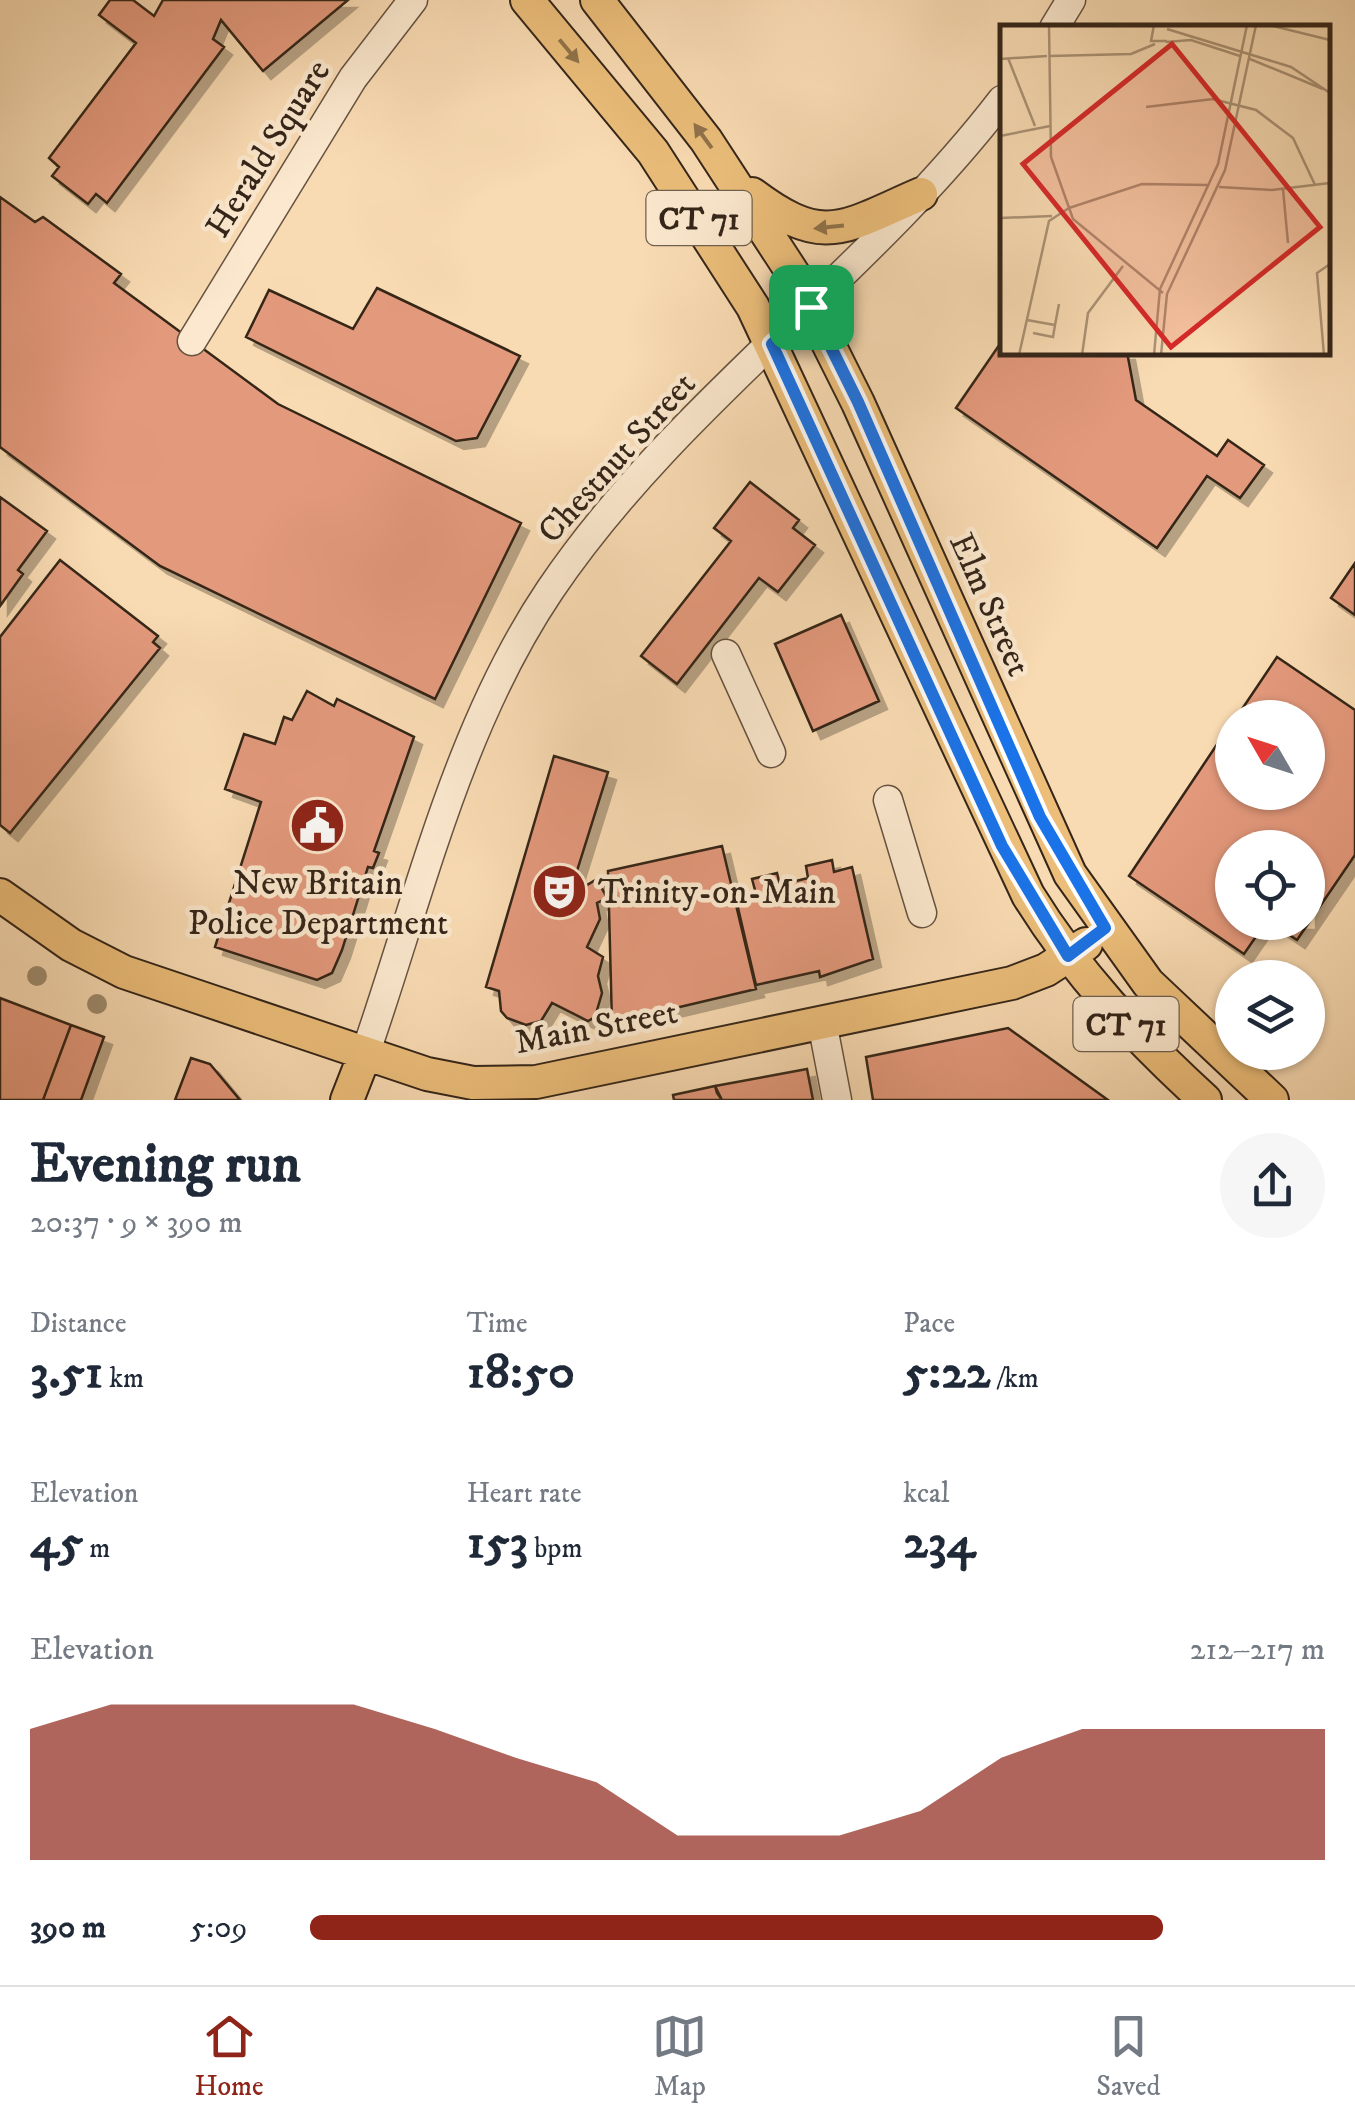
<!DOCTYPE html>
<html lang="en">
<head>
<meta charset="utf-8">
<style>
	:root { --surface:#fff; --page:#f6f6f7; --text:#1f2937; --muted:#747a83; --line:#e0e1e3; --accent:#8f2418 }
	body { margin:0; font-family:"IM FELL DW Pica",serif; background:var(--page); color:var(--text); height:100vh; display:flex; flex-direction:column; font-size:38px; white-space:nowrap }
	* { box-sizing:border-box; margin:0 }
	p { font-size:32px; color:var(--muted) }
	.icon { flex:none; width:55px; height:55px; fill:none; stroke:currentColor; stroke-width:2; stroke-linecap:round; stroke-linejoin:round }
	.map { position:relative; height:1100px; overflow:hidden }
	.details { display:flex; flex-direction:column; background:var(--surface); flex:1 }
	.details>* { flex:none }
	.needle { width:65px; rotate:309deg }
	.fabs { position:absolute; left:1215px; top:700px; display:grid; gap:20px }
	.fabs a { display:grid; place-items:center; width:110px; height:110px; border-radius:50%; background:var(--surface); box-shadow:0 2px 8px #0004; font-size:50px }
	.pin { position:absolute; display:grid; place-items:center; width:85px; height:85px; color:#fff; margin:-42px; border-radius:20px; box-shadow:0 5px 15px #0006 }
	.round { display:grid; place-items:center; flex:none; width:105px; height:105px; border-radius:52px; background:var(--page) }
	.headline { display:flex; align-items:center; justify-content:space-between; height:170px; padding:0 30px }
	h1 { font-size:55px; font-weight:800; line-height:75px }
	.figures { display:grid; grid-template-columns:repeat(3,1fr); gap:15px; height:170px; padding:10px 30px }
	.figures div { display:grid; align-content:center }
	.figures b { font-size:50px; font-weight:800 }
	.figures small { font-size:28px; font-weight:400 }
	.figures p { font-size:28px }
	.chart { height:280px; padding:20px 30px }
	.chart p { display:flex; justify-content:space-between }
	.chart svg { width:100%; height:180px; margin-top:10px; fill:var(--accent); opacity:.7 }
	ul { padding:0 30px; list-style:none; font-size:32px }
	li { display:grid; grid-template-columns:160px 120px 1fr; align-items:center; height:75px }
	li i { height:25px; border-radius:12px; background:var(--accent) }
	.tabs { display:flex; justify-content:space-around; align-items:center; height:140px; border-top:2px solid var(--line); background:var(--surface); font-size:28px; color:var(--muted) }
	.tabs a { display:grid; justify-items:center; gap:5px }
	.tabs .current { color:var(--accent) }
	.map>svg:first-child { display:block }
</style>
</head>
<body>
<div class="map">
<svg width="1355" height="1100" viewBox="0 0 1355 1100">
	<defs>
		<filter id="shadow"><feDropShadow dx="8" dy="8" stdDeviation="0" flood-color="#0004"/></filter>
	</defs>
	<rect width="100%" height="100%" fill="#f9dbb3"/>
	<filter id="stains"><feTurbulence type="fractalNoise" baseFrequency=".002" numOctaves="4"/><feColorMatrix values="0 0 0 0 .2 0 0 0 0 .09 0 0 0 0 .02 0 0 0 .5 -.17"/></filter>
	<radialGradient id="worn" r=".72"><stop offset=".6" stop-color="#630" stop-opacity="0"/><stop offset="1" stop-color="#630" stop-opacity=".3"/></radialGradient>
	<path fill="#e3997c" stroke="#342519" stroke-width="2.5" filter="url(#shadow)" d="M110,0H133L154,16L163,0H348L263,71L221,20L213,39L224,47L107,203L96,194L88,204L52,176L59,167L49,158L136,43L99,15Z
		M0,197L35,222L43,217L121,274L114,283L278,404L521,523L435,699L160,566L0,447Z
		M377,288L520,356L477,438L456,441L246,337L269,290L353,329Z
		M1002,341V352H1127L1136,400L1217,456L1228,440L1264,465L1240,498L1207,476L1157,548L956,408Z
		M750,482L799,520L793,528L815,545L778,592L759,578L677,684L641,656L731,541L714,528Z
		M0,497L47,531L18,570L23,574L0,606Z
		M60,560L158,636L153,642L160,648L10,833L0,825V637Z
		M1355,563V615L1331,598Z
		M841,615L879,701L813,731L775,644Z
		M1277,657L1355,710V855L1297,940L1270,922H1308V848H1232V922H1266L1244,954L1129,876L1232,722V792H1308V718H1236Z
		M307,691L334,706L337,699L414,737L374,851L379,853L373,868L368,867L342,950L332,973L317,980L215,947L261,802L225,789L244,734L275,744L284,717L292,720Z
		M554,756L608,772L577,871L578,881L587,885L597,879L607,898L597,903L600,919L587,947L603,957L598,976L602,993L595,1017L588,1021L552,1003L541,1021L526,1025L507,1018L501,1011L499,991L486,987Z
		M722,846L756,989L612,1023L608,871Z
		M832,860L834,872L852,867L873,959L820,977L819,971L756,985L735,895L755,890L752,879L777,873L780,885L808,878L806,866Z
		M0,998L71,1025L43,1100H0Z
		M71,1025L104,1037L81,1100H43Z
		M1008,1028L1108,1100H873L866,1057Z
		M191,1058L210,1064L240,1100H175Z
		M807,1069L813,1100H722L717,1093L715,1086Z
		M715,1086L722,1100H674L673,1095Z"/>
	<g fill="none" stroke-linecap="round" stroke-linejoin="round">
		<defs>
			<path id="minor" d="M1054,28L1071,0
				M192,341L353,78L413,0
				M726,654L771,753
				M888,800L922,913
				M822,1022L837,1100
				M365,1054C419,899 457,728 550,590C675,405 866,277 1002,100"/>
			<path id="major" d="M527,0L653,152L753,307L1028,895C1076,973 1137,1038 1205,1100
				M597,0L706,140L794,275L858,403L1070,874L1148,983L1272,1100
				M752,194C825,249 844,227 921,194
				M0,895L71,945L124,972L427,1074L473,1083L536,1082L1012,983L1046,970L1086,944
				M347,1100L365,1054"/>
		</defs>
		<use href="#minor" stroke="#655240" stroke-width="31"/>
		<use href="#major" stroke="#342519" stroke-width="36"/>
		<use href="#minor" stroke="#fbe8ce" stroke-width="28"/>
		<use href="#major" stroke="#ecbe7a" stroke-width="32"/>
	</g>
	<g fill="#9f8c6e">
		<circle cx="37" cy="976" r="10"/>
		<circle cx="97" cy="1004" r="10"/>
	</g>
	<defs><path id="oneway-solid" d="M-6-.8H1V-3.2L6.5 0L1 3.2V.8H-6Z" transform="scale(2.5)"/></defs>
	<g fill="#90724a">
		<use href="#oneway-solid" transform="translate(569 51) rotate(50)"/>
		<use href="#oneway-solid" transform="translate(703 136) rotate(-126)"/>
		<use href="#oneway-solid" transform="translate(829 227) rotate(174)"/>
	</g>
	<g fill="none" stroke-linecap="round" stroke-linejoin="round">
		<defs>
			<path id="route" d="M811,307L858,402L1040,817L1105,928L1068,956L1002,846L772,344Z"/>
		</defs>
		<use href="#route" stroke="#fff" stroke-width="20"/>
		<use href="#route" stroke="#1a73e8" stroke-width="12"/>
	</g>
	<defs>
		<symbol id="civic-disc" viewBox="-11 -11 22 22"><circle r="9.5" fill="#8f2418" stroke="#fbe8ce"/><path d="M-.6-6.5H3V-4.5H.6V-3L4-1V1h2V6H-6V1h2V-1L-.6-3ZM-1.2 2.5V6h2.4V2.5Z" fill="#fff"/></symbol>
		<symbol id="theatre-disc" viewBox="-11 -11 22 22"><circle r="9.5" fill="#8f2418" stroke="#fbe8ce"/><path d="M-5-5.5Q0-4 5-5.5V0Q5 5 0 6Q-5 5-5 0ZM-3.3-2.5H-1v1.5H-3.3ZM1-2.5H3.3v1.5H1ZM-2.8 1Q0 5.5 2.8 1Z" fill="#fff"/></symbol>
	</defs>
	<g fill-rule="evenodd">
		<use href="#civic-disc" x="286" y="794" width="63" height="63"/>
		<use href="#theatre-disc" x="528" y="860" width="63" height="63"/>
	</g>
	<g text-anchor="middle" stroke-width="9" stroke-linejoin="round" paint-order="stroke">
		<g fill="#fbe8ce" stroke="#70604f" stroke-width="2.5">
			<rect x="646.5" y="191" width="105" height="54" rx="8"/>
			<rect x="1073.5" y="997" width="105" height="54" rx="8"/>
		</g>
		<g font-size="32" font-weight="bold" fill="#342519">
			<text x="699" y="229">CT 71</text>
			<text x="1126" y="1035">CT 71</text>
		</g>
		<g font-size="35" fill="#342519" stroke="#fbe8ce">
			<text transform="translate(267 148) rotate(-58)" y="12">Herald Square</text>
			<text transform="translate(616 457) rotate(-48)" y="12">Chestnut Street</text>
			<text transform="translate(991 604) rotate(66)" y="12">Elm Street</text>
			<text transform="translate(596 1026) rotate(-11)" y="12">Main Street</text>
		</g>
		<g font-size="35" fill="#342519" stroke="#fbe8ce">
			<text x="318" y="894">New Britain<tspan x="318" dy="40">Police Department</tspan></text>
			<text x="598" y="903" text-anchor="start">Trinity-on-Main</text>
		</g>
	</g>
	<g transform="translate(1000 25)">
		<rect width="330" height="330" fill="#f9dbb3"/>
		<path fill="none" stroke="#aa9275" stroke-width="2.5" d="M49,0L51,132L73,194L163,268M154,0L151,16H167M269,0L330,15M167,4L291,42L330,68M166,17L191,15L240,31M50,31L131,29L155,19M8,33L35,101M0,34L47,31M250,34L323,64M146,82L213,74L256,85L293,113L315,160M0,111L50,101M219,162L272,165L330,158M283,164L288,218M69,183L142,159L208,160M0,193L52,191M27,295L55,300L59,279M33,308L53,312L55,300M19,330L49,196L69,183M82,330L88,288L123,241M154,330L160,264L218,139L247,0M161,330L167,269L225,145L256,0M324,330L317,248L330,239"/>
		<path fill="#d62828" fill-opacity="0.15" stroke="#d62828" stroke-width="5" d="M172,19L320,202L171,322L23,139Z"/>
		<rect width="330" height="330" fill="none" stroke="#342519" stroke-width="5"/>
	</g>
	<rect width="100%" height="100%" filter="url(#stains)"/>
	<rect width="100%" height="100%" fill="url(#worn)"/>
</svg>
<div class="fabs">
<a><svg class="needle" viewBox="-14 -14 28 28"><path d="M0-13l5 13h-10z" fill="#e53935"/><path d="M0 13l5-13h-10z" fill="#747a83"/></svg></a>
<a><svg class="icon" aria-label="locate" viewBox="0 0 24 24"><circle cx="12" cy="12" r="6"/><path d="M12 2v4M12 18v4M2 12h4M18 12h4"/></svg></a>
<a><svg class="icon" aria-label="layers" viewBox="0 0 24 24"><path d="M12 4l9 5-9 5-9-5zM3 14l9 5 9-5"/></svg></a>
</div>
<div class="pin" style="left:811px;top:307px;background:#1e9e55"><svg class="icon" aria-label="arrive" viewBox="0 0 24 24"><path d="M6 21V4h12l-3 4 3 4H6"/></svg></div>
</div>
<section class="details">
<div class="headline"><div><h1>Evening run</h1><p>20:37 · 9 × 390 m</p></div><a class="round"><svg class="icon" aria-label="share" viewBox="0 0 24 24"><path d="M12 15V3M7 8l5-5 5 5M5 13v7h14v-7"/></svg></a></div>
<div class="figures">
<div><p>Distance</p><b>3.51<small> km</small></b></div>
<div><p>Time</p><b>18:50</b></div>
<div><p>Pace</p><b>5:22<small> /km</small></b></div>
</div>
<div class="figures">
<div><p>Elevation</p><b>45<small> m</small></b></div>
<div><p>Heart rate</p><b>153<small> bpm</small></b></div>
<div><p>kcal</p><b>234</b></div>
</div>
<div class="chart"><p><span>Elevation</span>212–217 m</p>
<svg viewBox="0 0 160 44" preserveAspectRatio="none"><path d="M0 44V12L10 6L20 6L30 6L40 6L50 12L60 19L70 25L80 38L90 38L100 38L110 32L120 19L130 12L140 12L150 12L160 12V44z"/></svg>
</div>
<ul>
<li><b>390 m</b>5:09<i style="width:84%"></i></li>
</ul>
</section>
<nav class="tabs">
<a class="current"><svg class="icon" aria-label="home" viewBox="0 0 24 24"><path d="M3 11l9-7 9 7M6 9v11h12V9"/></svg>Home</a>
<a><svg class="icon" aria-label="map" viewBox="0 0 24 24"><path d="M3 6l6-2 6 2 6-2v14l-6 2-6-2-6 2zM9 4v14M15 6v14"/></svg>Map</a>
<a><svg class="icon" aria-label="saved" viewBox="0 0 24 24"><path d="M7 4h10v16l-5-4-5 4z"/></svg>Saved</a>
</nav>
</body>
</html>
